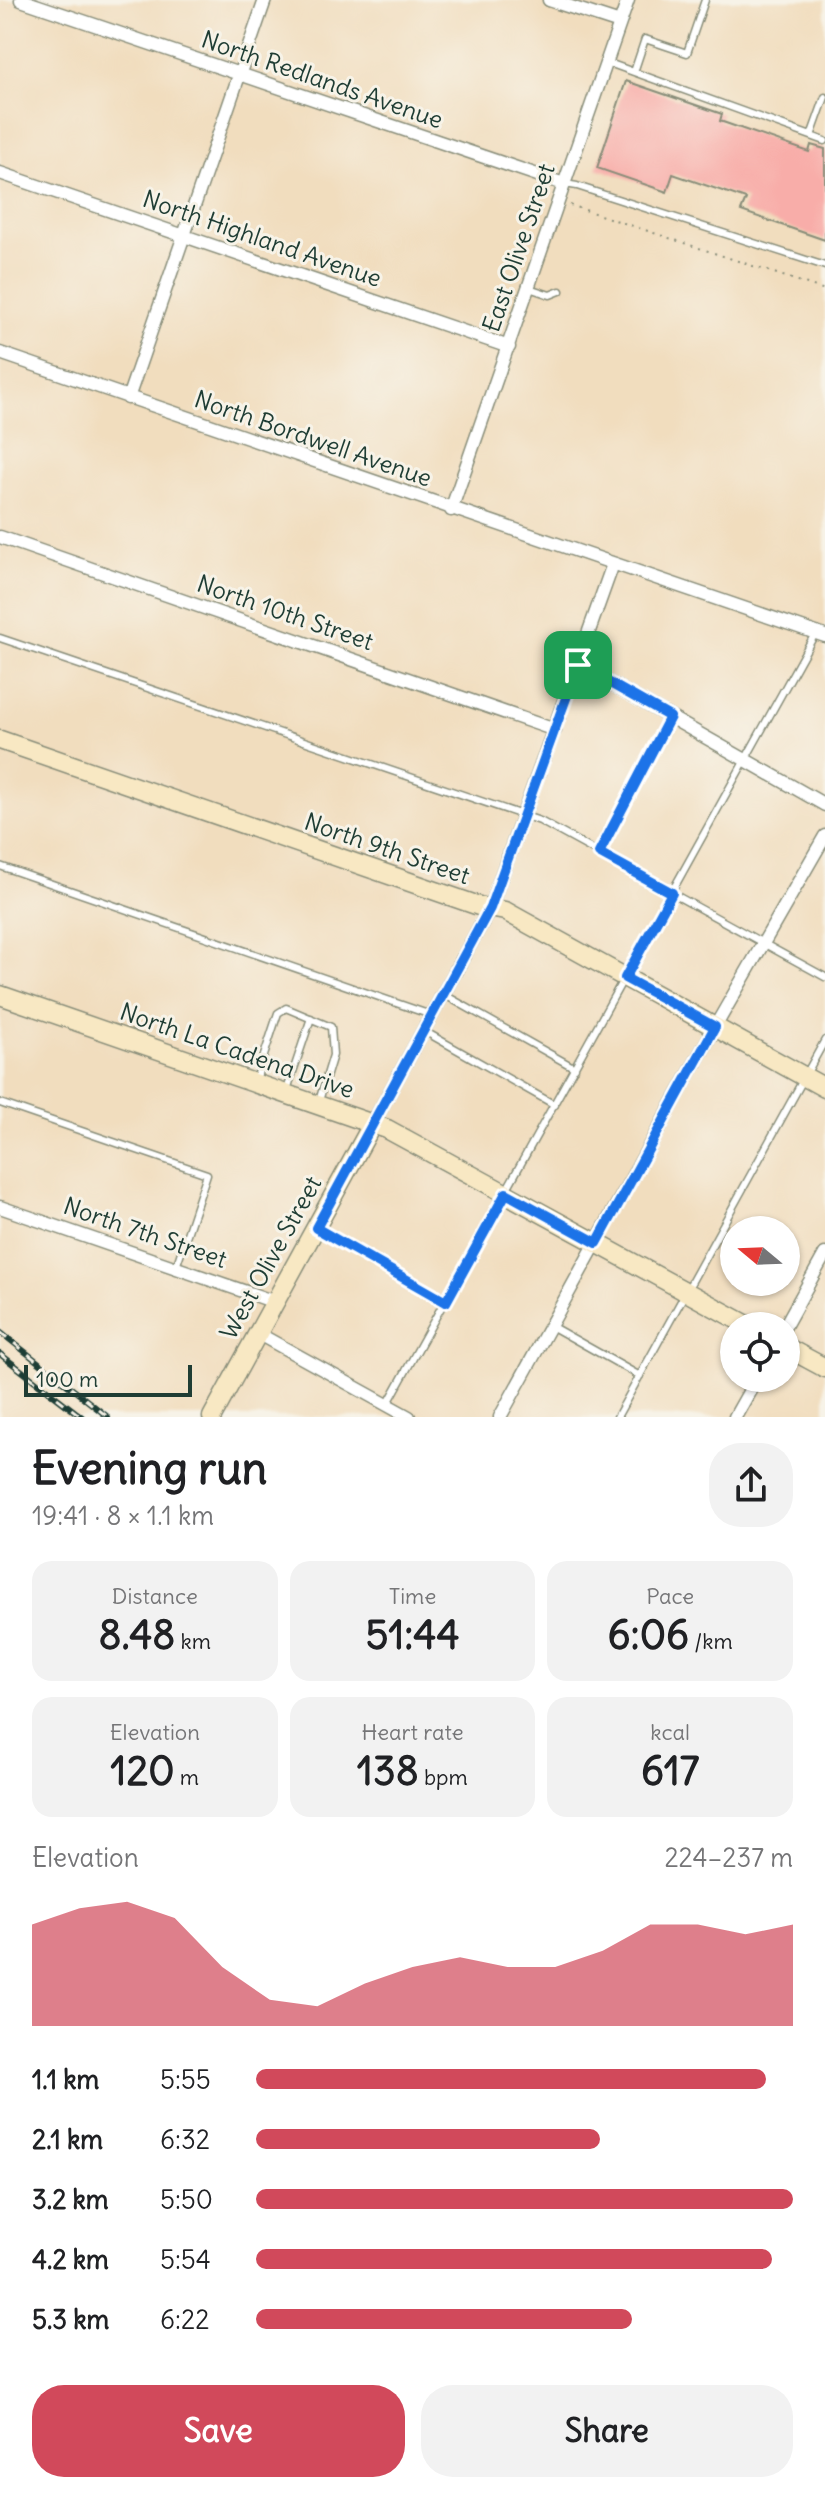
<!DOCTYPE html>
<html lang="en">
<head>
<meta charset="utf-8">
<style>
	:root { --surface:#fff; --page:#f2f2f2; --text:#202124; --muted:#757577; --accent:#d1495b }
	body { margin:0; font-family:Delius,sans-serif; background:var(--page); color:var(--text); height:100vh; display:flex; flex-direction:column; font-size:30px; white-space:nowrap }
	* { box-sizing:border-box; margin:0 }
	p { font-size:26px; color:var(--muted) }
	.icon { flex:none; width:44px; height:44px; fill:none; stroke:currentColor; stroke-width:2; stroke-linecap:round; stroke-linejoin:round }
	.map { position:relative; height:1417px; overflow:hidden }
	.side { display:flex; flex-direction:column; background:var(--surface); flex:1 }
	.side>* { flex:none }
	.needle { width:52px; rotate:289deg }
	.tools { position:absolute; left:720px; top:1216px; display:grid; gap:16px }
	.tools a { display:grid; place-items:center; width:80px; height:80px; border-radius:50%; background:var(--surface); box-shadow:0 2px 6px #0004; font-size:40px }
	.scale { position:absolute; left:24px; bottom:20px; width:168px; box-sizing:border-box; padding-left:8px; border:4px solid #1f3d34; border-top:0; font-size:22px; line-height:28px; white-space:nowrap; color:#1f3d34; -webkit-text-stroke:6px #f7f3e8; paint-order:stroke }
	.pin { position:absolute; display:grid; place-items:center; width:68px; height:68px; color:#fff; margin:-34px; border-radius:16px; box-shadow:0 4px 12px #0006 }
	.round { display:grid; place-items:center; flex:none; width:84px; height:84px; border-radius:32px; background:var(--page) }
	.summary { display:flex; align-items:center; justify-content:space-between; height:136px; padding:0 32px }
	h1 { font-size:44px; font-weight:800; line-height:60px }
	.figures { display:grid; grid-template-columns:repeat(3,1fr); gap:12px; height:136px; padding:8px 32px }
	.figures div { display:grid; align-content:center; border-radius:20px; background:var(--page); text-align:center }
	.figures b { font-size:40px; font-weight:800 }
	.figures small { font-size:22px; font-weight:400 }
	.figures p { font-size:22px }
	.chart { height:224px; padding:16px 32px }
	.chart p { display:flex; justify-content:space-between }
	.chart svg { width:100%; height:144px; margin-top:8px; fill:var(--accent); opacity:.7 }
	.primary-button { display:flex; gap:16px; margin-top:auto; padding:16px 32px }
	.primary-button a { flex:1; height:92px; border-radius:32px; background:var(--accent); color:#fff; font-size:32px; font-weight:800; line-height:92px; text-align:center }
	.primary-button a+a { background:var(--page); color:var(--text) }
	ul { padding:0 32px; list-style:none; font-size:26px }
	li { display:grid; grid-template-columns:128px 96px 1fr; align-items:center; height:60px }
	li i { height:20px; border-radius:10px; background:var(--accent) }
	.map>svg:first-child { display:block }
</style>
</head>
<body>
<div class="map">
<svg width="825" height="1417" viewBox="0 0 825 1417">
	<rect width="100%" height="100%" fill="#f7f3e8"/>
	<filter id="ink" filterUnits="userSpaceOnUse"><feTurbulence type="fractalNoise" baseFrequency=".0125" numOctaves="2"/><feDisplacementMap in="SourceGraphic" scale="16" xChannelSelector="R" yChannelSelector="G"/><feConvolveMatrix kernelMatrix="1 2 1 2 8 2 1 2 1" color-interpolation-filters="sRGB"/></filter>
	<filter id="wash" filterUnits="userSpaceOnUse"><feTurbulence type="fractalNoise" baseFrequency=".006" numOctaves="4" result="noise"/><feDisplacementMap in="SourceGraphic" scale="32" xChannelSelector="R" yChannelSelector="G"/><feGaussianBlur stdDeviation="1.8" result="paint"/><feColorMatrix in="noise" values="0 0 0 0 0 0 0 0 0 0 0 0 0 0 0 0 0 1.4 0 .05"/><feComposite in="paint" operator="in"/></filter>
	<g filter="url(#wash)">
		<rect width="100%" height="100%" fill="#f1ddbe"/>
		<g id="blocks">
			<path fill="#f8ada9" d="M626,81L722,114L720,121L809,152L811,145L825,149V240L741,211L746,199L673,174L667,192L597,168Z"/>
		</g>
	</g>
	<g filter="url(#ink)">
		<use href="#blocks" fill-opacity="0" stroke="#888d79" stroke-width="2"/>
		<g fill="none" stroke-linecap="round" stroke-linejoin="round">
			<defs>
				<path id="lane" d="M606,62L825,141
					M634,72L645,39L687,53L705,0
					M811,136L825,97
					M565,184L577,186L825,266
					M529,288L550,295L560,291
					M0,638L540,821L825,977
					M599,853L669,718
					M0,866L431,1015
					M443,994L575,1068
					M424,1031L555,1105
					M256,1080L278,1013L286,1008L331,1027L333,1055L319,1101
					M287,1090L311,1018
					M0,1103L207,1174L176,1267
					M319,1230L446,1302
					M551,1326L640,1376
					M387,1405L816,632
					M617,1417L825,1040"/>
				<path id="street" d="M21,0L564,184
					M549,0L620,23
					M0,173L509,347
					M0,353L825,636
					M128,398L265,0
					M451,510L628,0
					M0,537L555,730
					M578,665L825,805
					M373,1123L490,908L613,564
					M0,1207L275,1302
					M785,1326L825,1254
					M257,1333L409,1417
					M500,1417L715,1027L825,836
					M735,1417L757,1378"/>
				<path id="secondary" d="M0,740L479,906L505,911L825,1088
					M0,995L387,1129L749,1326
					M786,1347L825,1368
					M212,1417L373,1123"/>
			</defs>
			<use href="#lane" stroke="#888d79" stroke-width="9"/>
			<use href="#street" stroke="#888d79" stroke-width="15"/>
			<use href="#secondary" stroke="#888d79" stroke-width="21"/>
			<path stroke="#888d79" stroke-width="2" stroke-dasharray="2 6" stroke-linecap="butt" d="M570,205L825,290"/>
			<use href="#lane" stroke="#fff" stroke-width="6"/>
			<use href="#street" stroke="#fff" stroke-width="12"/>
			<use href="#secondary" stroke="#f8e8c3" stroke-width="18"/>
			<defs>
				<path id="rail" d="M0,1332L108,1417
					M0,1354L82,1417"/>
			</defs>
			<use href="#rail" stroke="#1f3d34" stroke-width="6"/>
			<use href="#rail" stroke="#f7f3e8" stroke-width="3" stroke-dasharray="9" stroke-linecap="butt"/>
		</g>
	</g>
	<g fill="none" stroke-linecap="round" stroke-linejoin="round" filter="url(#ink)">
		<defs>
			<path id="route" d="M578,665L670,717L599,853L672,893L625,978L715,1027L597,1243L506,1193L446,1302L316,1228L490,908Z"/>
		</defs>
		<use href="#route" stroke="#fff" stroke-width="16"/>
		<use href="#route" stroke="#1a73e8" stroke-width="10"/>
	</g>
	<g text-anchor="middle" stroke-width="6" stroke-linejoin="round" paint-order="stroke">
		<g font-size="24" fill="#1f3d34" stroke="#f7f3e8">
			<text transform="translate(322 80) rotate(19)" y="8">North Redlands Avenue</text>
			<text transform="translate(262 239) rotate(19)" y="8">North Highland Avenue</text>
			<text transform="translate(519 248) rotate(-71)" y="8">East Olive Street</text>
			<text transform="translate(313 439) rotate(19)" y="8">North Bordwell Avenue</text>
			<text transform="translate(285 613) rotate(19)" y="8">North 10th Street</text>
			<text transform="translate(387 849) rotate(19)" y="8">North 9th Street</text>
			<text transform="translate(237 1051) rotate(19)" y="8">North La Cadena Drive</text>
			<text transform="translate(145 1233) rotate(19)" y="8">North 7th Street</text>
			<text transform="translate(271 1258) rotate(-61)" y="8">West Olive Street</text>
		</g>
	</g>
</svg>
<div class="tools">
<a><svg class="needle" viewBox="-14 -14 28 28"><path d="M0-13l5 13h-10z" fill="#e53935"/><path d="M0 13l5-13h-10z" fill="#757577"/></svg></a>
<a><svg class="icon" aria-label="locate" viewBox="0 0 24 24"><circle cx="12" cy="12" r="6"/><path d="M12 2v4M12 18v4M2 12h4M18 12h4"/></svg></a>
</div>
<div class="scale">100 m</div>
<div class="pin" style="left:578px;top:665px;background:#1e9e55"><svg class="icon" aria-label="arrive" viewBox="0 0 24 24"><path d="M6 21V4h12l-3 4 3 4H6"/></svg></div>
</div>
<section class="side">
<div class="summary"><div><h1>Evening run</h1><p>19:41 · 8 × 1.1 km</p></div><a class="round"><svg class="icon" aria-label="share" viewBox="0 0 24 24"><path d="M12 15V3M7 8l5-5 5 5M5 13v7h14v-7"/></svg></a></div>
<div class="figures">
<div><p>Distance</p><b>8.48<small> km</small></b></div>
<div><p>Time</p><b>51:44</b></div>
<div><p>Pace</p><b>6:06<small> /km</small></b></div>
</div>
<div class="figures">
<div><p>Elevation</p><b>120<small> m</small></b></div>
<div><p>Heart rate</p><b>138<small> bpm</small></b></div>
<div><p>kcal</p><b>617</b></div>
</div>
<div class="chart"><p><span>Elevation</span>224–237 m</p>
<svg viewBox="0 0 160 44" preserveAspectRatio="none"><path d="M0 44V13L10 8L20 6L30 11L40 26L50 36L60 38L70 31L80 26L90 23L100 26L110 26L120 21L130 13L140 13L150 16L160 13V44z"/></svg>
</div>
<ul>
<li><b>1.1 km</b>5:55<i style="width:95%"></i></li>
<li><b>2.1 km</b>6:32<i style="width:64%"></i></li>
<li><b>3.2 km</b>5:50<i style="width:100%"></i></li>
<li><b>4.2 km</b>5:54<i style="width:96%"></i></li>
<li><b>5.3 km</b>6:22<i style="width:70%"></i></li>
</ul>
<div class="primary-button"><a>Save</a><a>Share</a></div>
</section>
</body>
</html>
